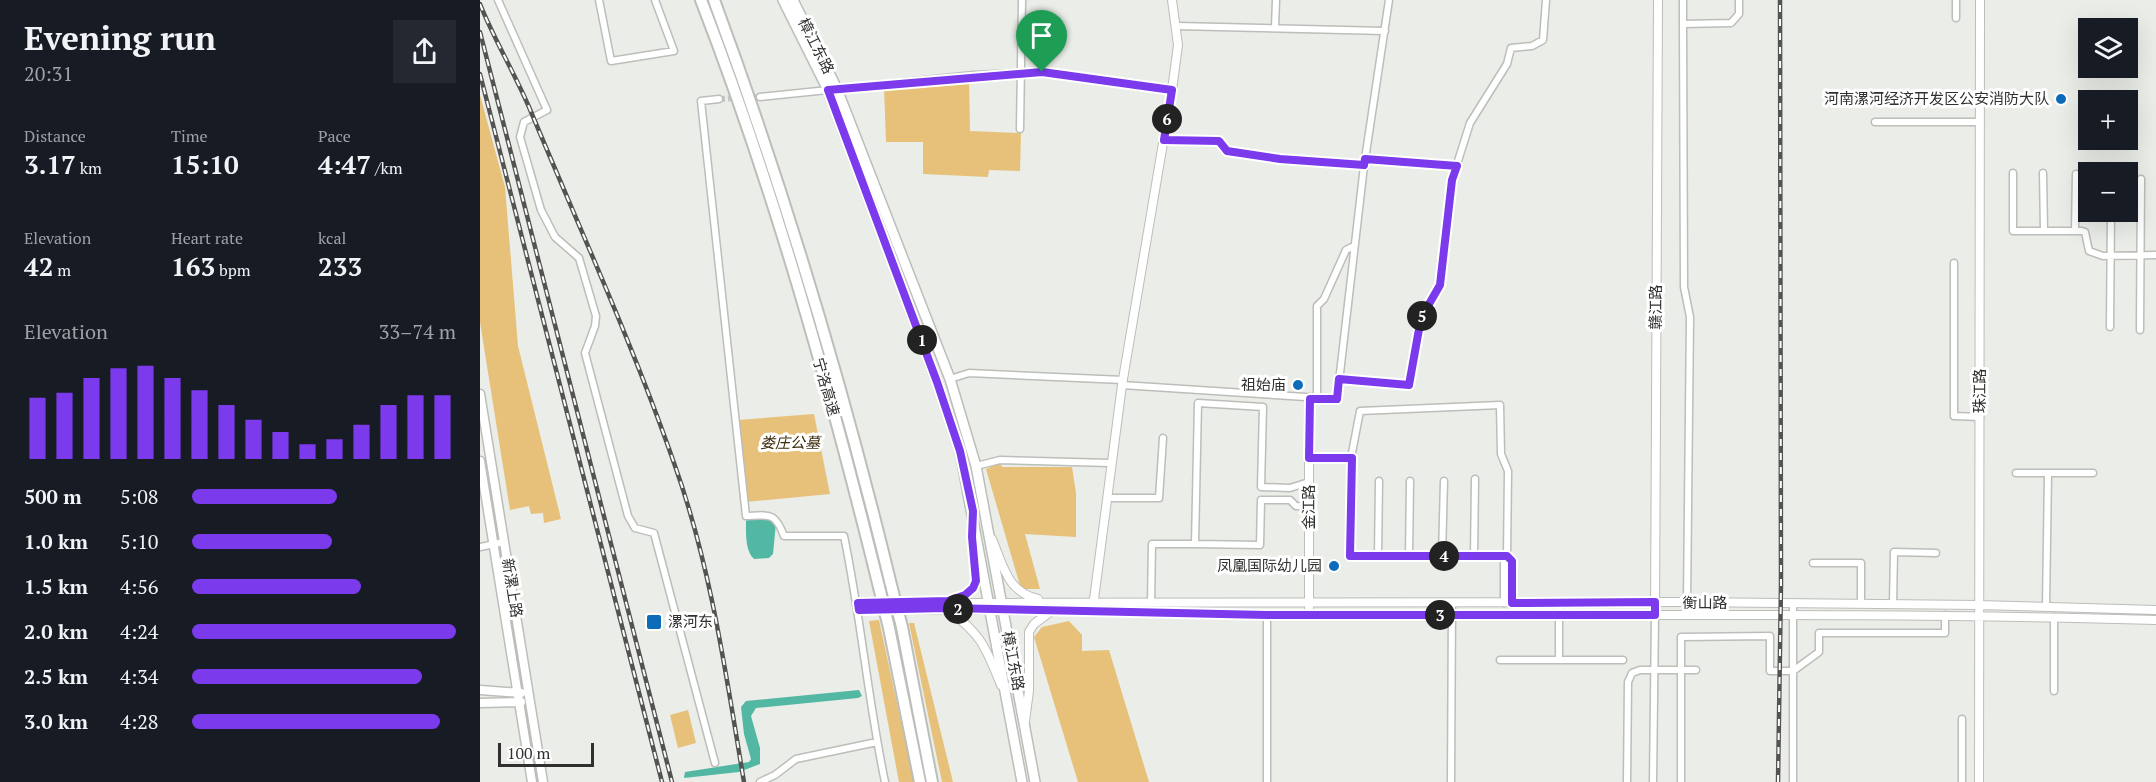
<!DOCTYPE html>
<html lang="en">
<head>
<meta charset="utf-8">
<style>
	:root { --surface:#171b24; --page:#242831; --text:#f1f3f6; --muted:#9ea1a6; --accent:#7c3aed }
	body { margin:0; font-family:"PT Serif","Noto Sans SC",serif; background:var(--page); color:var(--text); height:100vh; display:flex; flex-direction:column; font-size:22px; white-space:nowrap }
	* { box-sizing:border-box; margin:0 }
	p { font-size:20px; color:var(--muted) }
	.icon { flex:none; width:33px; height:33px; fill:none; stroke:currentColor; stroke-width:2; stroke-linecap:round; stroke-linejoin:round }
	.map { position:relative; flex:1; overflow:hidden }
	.panel { display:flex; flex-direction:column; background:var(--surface); width:480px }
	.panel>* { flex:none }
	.tools { position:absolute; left:1598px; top:18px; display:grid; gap:12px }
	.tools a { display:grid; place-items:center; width:60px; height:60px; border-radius:0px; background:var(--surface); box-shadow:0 6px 24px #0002; font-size:30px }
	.scale { position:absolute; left:18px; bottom:15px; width:96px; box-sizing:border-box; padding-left:6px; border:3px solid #30312f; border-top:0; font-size:16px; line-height:21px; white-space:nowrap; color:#30312f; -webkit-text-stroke:4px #fff; paint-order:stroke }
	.pin { position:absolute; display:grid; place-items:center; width:51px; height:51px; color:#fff; margin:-62px -26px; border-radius:50% 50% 50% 0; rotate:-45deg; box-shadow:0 0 6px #0007 }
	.pin .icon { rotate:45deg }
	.km { position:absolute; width:30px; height:30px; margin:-15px; border-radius:50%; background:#222; color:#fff; font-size:16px; line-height:30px; text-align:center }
	.round { display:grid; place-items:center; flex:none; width:63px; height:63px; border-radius:0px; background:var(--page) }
	.headline { display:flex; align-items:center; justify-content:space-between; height:102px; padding:0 24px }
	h1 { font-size:33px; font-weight:700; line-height:45px }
	.figures { display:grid; grid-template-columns:repeat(3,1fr); gap:9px; height:102px; padding:6px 24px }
	.figures div { display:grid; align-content:center }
	.figures b { font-size:26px; font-weight:700 }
	.figures small { font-size:16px; font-weight:400 }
	.figures p { font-size:16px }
	.chart { height:168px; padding:12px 24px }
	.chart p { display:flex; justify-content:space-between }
	.chart svg { width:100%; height:108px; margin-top:6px; stroke:var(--accent); stroke-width:6 }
	ul { padding:0 24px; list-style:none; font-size:20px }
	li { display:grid; grid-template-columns:96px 72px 1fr; align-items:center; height:45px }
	li i { height:15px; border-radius:8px; background:var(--accent) }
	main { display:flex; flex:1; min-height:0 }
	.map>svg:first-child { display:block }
</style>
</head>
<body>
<main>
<section class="panel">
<div class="headline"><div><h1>Evening run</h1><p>20:31</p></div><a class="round"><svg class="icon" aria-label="share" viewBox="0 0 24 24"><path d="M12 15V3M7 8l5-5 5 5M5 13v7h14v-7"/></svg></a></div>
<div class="figures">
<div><p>Distance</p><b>3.17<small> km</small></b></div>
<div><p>Time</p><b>15:10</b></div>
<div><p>Pace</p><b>4:47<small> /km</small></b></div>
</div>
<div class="figures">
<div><p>Elevation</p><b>42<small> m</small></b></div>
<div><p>Heart rate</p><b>163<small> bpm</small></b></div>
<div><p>kcal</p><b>233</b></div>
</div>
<div class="chart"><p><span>Elevation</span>33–74 m</p>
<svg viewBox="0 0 160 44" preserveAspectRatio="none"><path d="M5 44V19M15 44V17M25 44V11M35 44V7M45 44V6M55 44V11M65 44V16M75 44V22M85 44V28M95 44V33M105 44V38M115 44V36M125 44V30M135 44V22M145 44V18M155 44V18"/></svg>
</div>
<ul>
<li><b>500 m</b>5:08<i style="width:55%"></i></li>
<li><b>1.0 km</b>5:10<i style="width:53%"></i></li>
<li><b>1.5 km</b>4:56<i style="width:64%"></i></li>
<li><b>2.0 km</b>4:24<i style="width:100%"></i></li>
<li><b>2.5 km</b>4:34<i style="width:87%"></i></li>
<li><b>3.0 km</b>4:28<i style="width:94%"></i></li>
</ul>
</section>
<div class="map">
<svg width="1676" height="782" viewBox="0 0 1676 782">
	<rect width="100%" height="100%" fill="#eaede8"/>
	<path fill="#e7c179" d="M489,78L490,131L541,133L540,171L509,170L508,177L443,174V142H406L404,87Z
		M1609,93H1642V100H1609Z
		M0,95L25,187L38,346L81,519L64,523L63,513L51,514L49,506L30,510L0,322Z
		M334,414L350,494L266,502L258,420Z
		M520,463L522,467H592L596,493V537L545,534L560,589H541L506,469Z
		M399,620L434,782H419L389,621Z
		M589,621L602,635V651L629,650L669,782H598L554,637L562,627Z
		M429,623H434L473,782H462Z
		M208,710L216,743L198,748L190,715Z"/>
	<path fill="#52b8a4" d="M269,518H291L296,523L293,554L289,558L274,559C265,551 266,533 266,521Z
		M379,690L382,696L378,698L276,708L271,716L280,748V764L259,772L204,778L205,772L269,762L271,759L264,734L261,707L266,701Z"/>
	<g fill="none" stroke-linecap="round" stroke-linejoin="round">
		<path stroke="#c5c7c3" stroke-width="6" stroke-dasharray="6 3" stroke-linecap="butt" d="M239,99L280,97"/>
		<defs>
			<path id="minor" d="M18,0L67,110L44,122L40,137L61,210L75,237L99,258L116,316L115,326L105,353L148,516L155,528L174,533L235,763
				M119,0L131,61L194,51L175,0
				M1203,0V24L1251,23L1259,14V0
				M1476,0V18
				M1203,24L1204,287L1210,317L1207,602
				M697,26L905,31
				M795,27L796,0
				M280,97L494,75L562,72L692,90
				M239,99L221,101L266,516C290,515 295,512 304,536H364C381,618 388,701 405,782
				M1395,122H1500
				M540,129L542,0
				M684,140L739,141L747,151L800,159L884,166
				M885,159L977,166
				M1533,173V231H1602L1605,232L1609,251L1623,256L1676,255
				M1563,173L1564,231
				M1595,231L1596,174
				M1474,263V416L1500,417
				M1630,327L1631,212
				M1660,330L1661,179
				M470,379L489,373L643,380
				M859,379L929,385L941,318L960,285L972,180L990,123L1027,64L1031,48L1052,46L1063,40L1066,0
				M642,385L857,399L884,166L909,0
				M837,399V306L844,299L866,250L874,246
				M829,458H871L870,556H1027L1028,471L1021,454L1020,405L880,411L871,458
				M496,466L520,460L630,463
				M1536,473H1568
				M829,482L810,488L781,487L783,407L718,403L715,544L780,545L781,500H810L816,506L829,507
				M627,498H679L683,438
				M0,547L24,542
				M898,556L899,481
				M929,556L930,481
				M962,556L964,481
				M994,556L995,479
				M1027,556L1032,560V603
				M1333,563H1381V603
				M671,603L672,544H715
				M1024,603V563L1027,556
				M1313,603V782
				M1413,604L1414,552L1456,553
				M1566,607L1568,473H1613
				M787,615V782
				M1574,617V691
				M1020,660H1143
				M1079,660V603
				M1482,719V782
				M280,782L295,775L316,759L397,742
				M971,782L972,603
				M1147,782L1148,682L1152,673L1160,670H1216
				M1173,782L1175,615
				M1201,782V637L1290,636V671H1313L1339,652V633H1465V615"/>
			<path id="tertiary" d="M512,539C523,565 527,592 558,599
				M474,599C484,595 492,592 496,581L492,528
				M378,603L1207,602L1499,605L1676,610
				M613,607L642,385L692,90L698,45L692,0
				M467,609C502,635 505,646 521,685
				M379,610C529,607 679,615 829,615C1111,616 1394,612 1676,620
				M829,615V399
				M1175,615L1178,0
				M545,721L549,691V632L554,624L570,612
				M1499,782L1500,0"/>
			<path id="secondary" d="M0,394L63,782
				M0,461L52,782
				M0,690L41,693
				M0,703L41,702"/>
			<path id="primary" d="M303,0L348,90L457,382L480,451L542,782
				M313,0L357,89L470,379L496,466L555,782"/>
			<path id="motorway" d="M221,0C295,191 350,389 399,587
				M234,0C305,192 364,390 412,589
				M422,627L452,782
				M409,628L440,782"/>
		</defs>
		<use href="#minor" stroke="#bbbeb9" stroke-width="9"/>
		<use href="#tertiary" stroke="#bbbeb9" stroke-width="10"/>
		<use href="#secondary" stroke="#bbbeb9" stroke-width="11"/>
		<use href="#primary" stroke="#bbbeb9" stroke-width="12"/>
		<use href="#motorway" stroke="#bbbeb9" stroke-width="14"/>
		<use href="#minor" stroke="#fff" stroke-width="6"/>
		<use href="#tertiary" stroke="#fff" stroke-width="8"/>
		<use href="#secondary" stroke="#fff" stroke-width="8"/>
		<use href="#primary" stroke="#fff" stroke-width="9"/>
		<use href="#motorway" stroke="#fff" stroke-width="10"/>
		<defs>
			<path id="rail" d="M0,4C14,39 34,72 49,107C98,225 152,342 194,463C231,566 246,675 264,782
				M0,32L192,782
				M0,74L182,782
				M1298,782L1301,584L1300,0"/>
		</defs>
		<use href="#rail" stroke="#535451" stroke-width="4.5"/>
		<use href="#rail" stroke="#fff" stroke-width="2" stroke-dasharray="7" stroke-linecap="butt"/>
		<defs>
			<path id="motorway-bridge" d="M399,587L409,628
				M412,589L422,627"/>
		</defs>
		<use href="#motorway-bridge" stroke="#bbbeb9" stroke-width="14" stroke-linecap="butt"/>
		<use href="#motorway-bridge" stroke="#fff" stroke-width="10"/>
	</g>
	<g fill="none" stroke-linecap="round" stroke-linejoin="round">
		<defs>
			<path id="route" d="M562,72L692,90L684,140L739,141L747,151L800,159L884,165L885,159L977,166L972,180L960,285L941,318L929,385L859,379L857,399H830L829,458H872L870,556H1027L1032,561V603L1175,602V615H787L466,608L379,610L378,603L468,601L485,595L493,588L496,581L492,537L493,511L480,451L457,382L348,90Z"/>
		</defs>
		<use href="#route" stroke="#fff" stroke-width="12"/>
		<use href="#route" stroke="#7c3aed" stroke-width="8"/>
	</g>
	<g fill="#0d6cb9" stroke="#fff" stroke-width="2">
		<circle cx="1581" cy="99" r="6"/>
		<circle cx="818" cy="385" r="6"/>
		<circle cx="854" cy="566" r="6"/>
		<rect x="166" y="614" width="16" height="16" rx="3"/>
	</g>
	<g text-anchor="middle" stroke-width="6" stroke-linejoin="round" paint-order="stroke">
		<g font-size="15" fill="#30312f" stroke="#fff">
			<text transform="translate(336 46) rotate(63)" y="5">樟江东路</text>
			<text transform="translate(1176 307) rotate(-90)" y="5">赣江路</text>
			<text transform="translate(346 387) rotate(74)" y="5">宁洛高速</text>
			<text transform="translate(1500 391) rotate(-90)" y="5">珠江路</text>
			<text transform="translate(829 507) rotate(-90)" y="5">金江路</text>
			<text transform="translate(32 588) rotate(81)" y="5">新漯上路</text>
			<text x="1225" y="608">衡山路</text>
			<text transform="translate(533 661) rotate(79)" y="5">樟江东路</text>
		</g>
		<g font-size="15" fill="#30312f" stroke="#fff" text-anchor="end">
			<text x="1569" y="104">河南漯河经济开发区公安消防大队</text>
			<text x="806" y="390">祖始庙</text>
			<text x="842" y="571">凤凰国际幼儿园</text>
			<text x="188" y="627" text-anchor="start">漯河东</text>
		</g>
		<g font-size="15" font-style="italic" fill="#3b2c0b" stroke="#fff">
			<text x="310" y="448">娄庄公墓</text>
		</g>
	</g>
</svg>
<div class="tools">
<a><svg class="icon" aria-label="layers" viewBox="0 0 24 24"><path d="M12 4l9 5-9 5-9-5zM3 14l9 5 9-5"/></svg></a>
<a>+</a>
<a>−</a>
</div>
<div class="scale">100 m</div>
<div class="pin" style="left:562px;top:72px;background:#1e9e55"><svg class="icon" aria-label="arrive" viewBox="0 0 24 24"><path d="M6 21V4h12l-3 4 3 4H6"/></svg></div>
<b class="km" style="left:442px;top:340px">1</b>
<b class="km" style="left:478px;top:609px">2</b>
<b class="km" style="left:960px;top:615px">3</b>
<b class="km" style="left:964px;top:556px">4</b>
<b class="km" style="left:942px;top:316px">5</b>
<b class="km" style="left:687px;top:119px">6</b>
</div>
</main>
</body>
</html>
